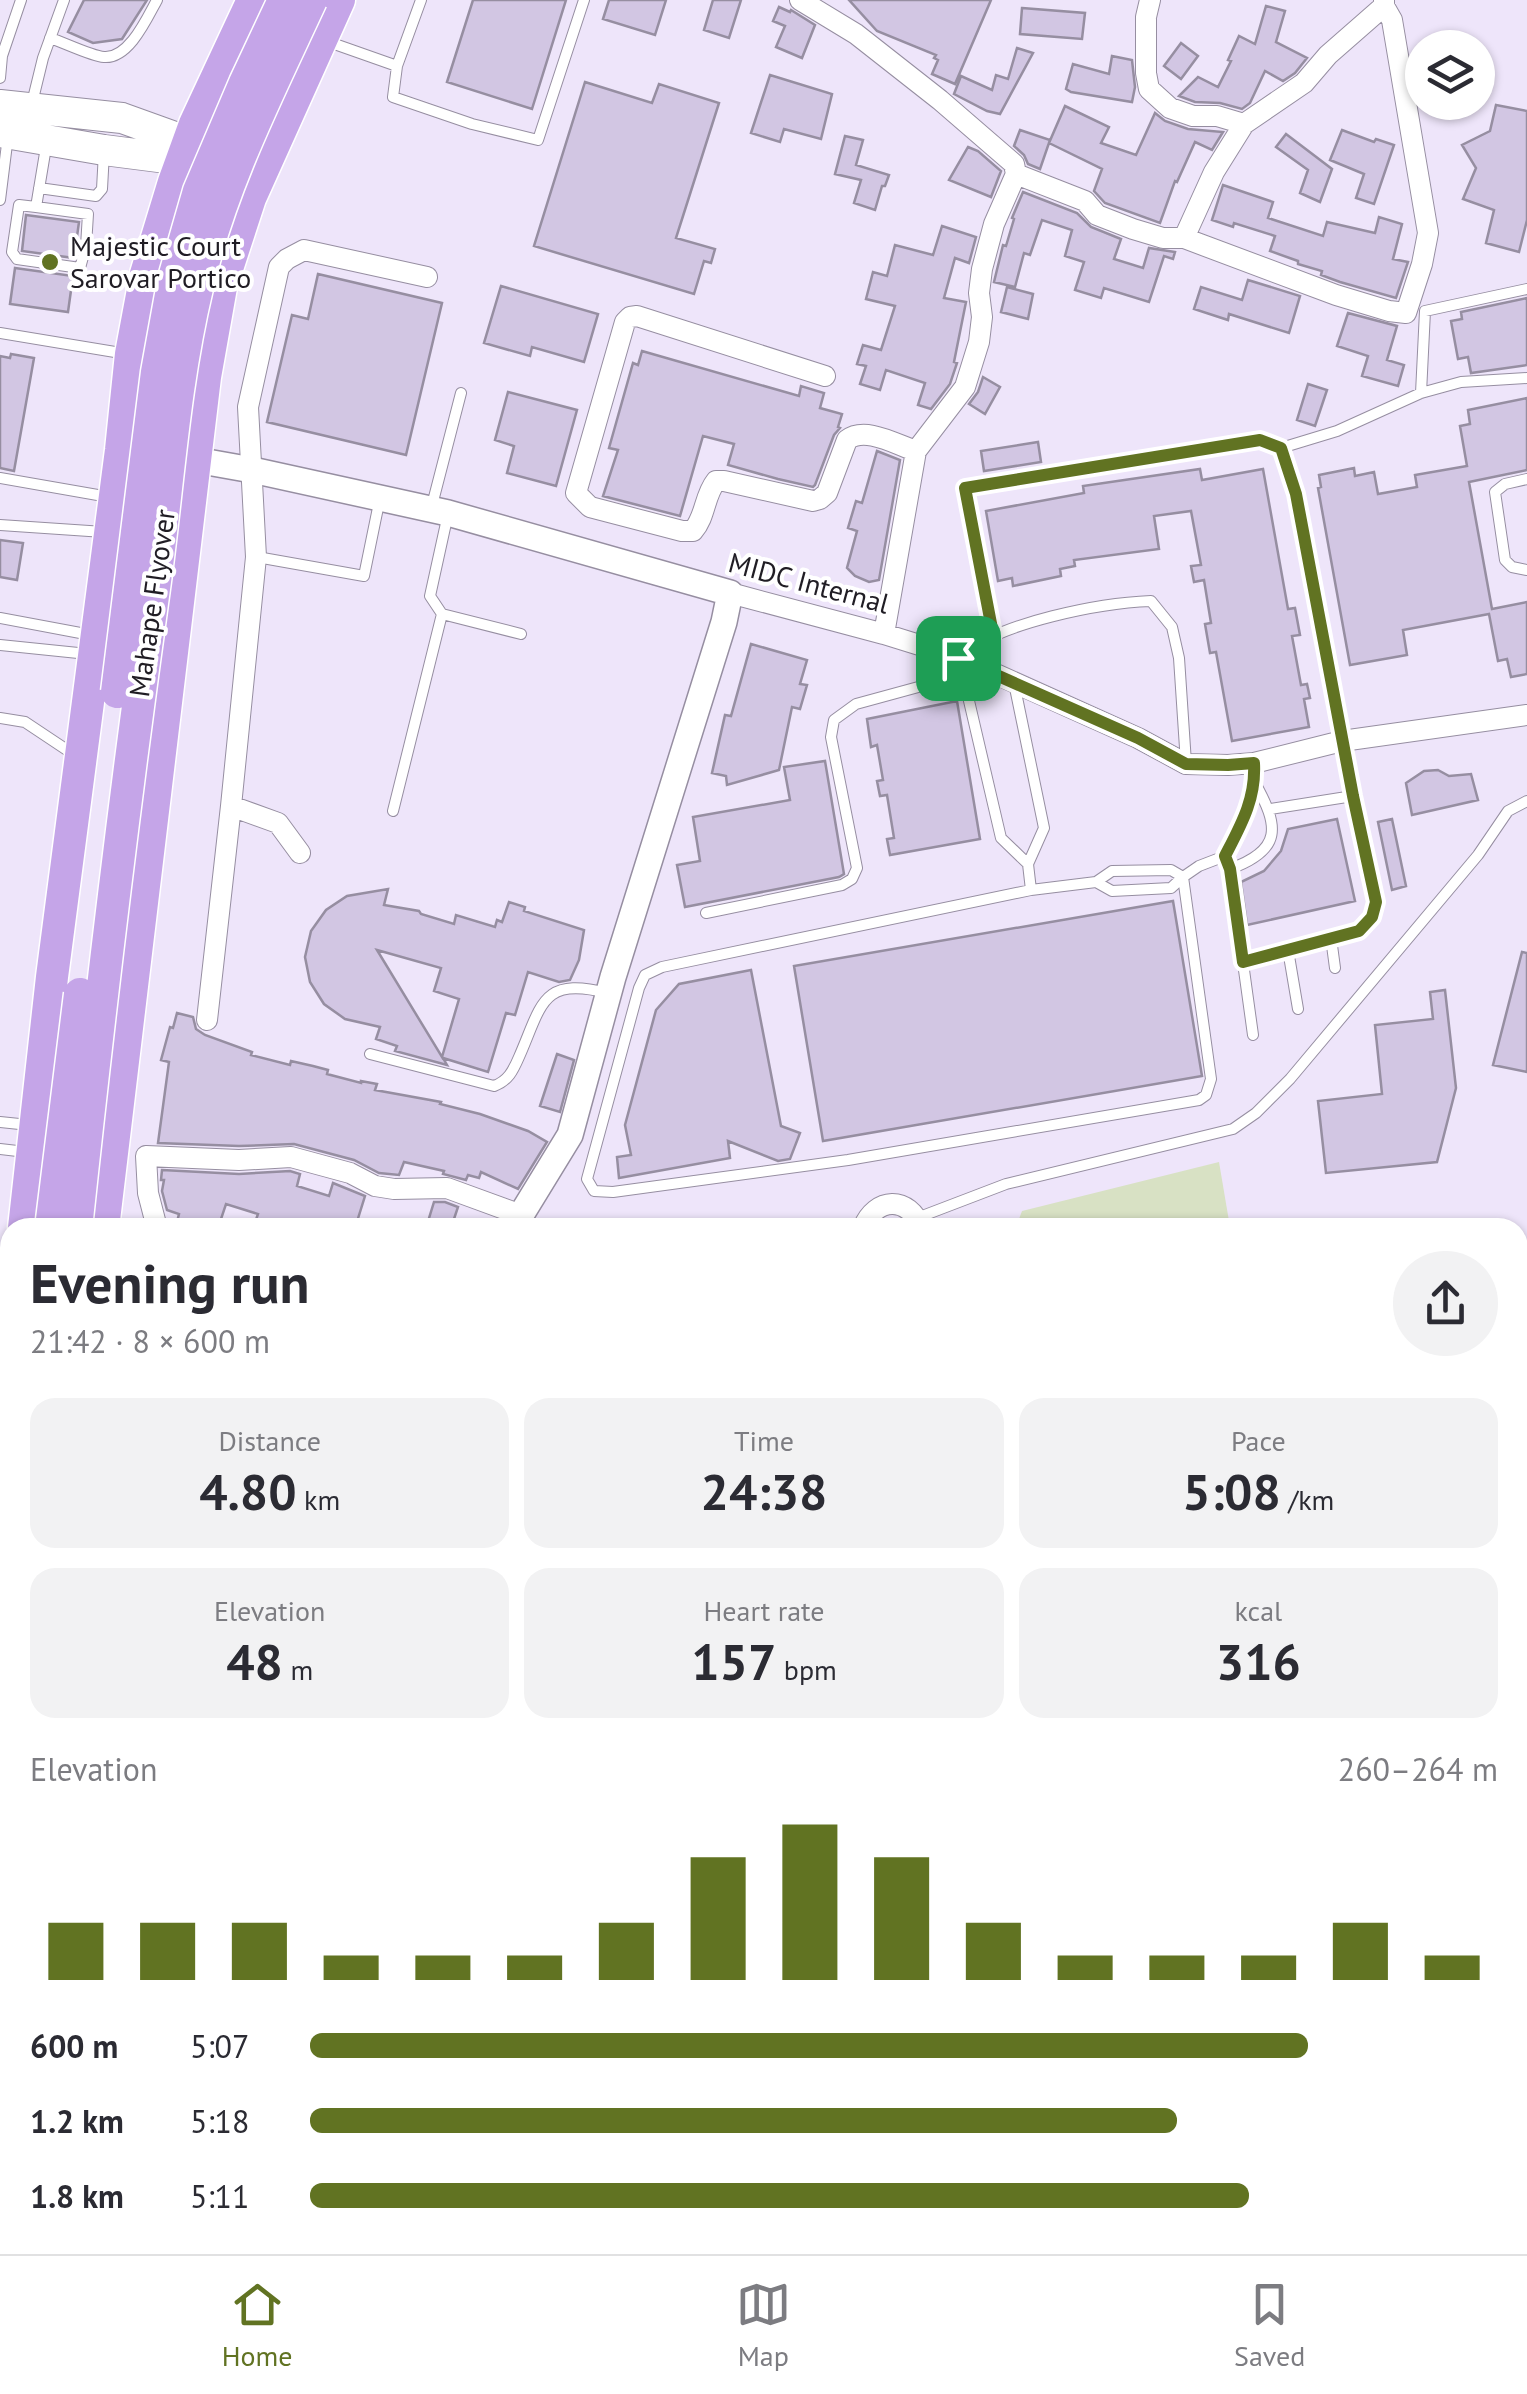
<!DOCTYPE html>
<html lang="en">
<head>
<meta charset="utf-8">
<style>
	:root { --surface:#fff; --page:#f2f2f3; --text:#2b2b33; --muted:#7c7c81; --line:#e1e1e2; --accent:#617322 }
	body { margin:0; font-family:"PT Sans",sans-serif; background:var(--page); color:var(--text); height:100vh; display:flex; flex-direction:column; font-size:38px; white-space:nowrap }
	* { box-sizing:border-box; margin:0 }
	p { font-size:32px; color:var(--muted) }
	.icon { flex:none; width:55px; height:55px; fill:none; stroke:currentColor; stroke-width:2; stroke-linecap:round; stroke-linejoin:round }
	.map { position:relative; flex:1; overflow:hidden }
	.side { position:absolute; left:0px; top:1218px; width:1528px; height:1038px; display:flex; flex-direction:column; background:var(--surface); border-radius:30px 30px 0 0; box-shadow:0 2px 8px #0004 }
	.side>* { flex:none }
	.buttons { position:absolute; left:1405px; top:30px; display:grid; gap:20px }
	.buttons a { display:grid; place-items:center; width:90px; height:90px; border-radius:50%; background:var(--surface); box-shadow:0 2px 8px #0004; font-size:50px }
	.pin { position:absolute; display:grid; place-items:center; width:85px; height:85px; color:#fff; margin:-42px; border-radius:20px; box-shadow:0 5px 15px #0006 }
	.round { display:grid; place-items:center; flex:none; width:105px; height:105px; border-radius:52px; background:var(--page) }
	.headline { display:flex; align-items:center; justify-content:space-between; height:170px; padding:0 30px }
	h1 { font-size:55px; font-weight:800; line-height:75px }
	.figures { display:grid; grid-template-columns:repeat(3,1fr); gap:15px; height:170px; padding:10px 30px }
	.figures div { display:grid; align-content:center; border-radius:25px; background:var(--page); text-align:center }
	.figures b { font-size:50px; font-weight:800 }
	.figures small { font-size:28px; font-weight:400 }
	.figures p { font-size:28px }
	.chart { height:280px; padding:20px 30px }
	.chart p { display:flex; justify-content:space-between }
	.chart svg { width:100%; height:180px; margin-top:10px; stroke:var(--accent); stroke-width:6 }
	ul { padding:0 30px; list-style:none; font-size:32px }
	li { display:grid; grid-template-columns:160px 120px 1fr; align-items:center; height:75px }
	li i { height:25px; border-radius:12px; background:var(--accent) }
	.tabs { display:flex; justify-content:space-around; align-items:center; height:140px; border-top:2px solid var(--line); background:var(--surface); font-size:28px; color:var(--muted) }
	.tabs a { display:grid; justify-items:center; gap:5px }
	.tabs .on { color:var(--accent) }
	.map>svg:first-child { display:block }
</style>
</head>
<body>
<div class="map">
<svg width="1527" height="2254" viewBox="0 0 1527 2254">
	<rect width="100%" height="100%" fill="#eee5fa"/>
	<path fill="#d8e1c4" d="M1219,1162L1230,1227H1016L1022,1211Z"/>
	<path fill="#adb699" stroke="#838876" stroke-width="2.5" d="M1167,2245H1503L1497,2254H1181Z"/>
	<path fill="#d2c6e3" stroke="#968ea1" stroke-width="2.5" fill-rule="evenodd" d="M84,0H147L122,39L93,43L68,32Z
		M473,0H566L532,109L447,82Z
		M609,0H666L655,35L603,19Z
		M713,0H741L729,38L704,30Z
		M849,0H991L955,84L932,74L938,60L934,58L936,55L877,31Z
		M1266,6L1285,11L1276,42L1307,58L1295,73L1283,81L1265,71L1250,103L1242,109L1220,103L1195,102L1179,96L1198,77L1218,87L1231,61L1228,60L1239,36L1255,44Z
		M779,7L790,12L791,10L815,25L802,58L776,47L785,26L773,21Z
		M1022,8L1085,13L1082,39L1020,34Z
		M1181,43L1198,56L1181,79L1164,66Z
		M1017,48L1033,53L1000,114L987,111L954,94L961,76L992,90L996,75L1008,79Z
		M1112,56L1132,60L1135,87L1132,102L1071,92L1066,89L1073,64L1109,74Z
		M770,75L832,94L821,139L784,129L780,142L751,133Z
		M585,82L652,103L659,84L719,103L676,238L715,249L711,263L704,261L694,294L534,246Z
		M1496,105L1527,111V220L1519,252L1486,243L1494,210L1463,199L1476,168L1462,145L1490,131Z
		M1065,106L1109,127L1101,143L1136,155L1155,113L1165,121L1188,129L1223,132L1212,150L1195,142L1177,182L1175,181L1160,223L1105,203L1094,191L1102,169L1049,143Z
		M1020,130L1050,140L1040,169L1028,164L1024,155L1014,146Z
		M1342,130L1374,142L1376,139L1394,145L1374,204L1356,198L1364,174L1330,160Z
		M1286,134L1332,169L1320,202L1300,193L1308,170L1276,147Z
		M845,136L863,140L856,165L889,175L885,186H882L875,210L854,203L861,180L835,174Z
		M968,147L978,151L1001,171L991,197L949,180Z
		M1223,185L1273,202L1268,218L1323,236L1327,222L1375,233L1379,217L1402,224L1393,259L1408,262L1396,298L1340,282L1321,275L1322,271L1298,264V261L1270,251L1275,236L1234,223L1233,227L1212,220Z
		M1023,192L1077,213L1091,227L1121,239L1114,259L1143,268L1149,248L1175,252L1173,259L1164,256L1149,302L1104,288L1101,298L1075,290L1084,262L1065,256L1072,230L1042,220L1030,255L1024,253L1015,287L994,282L1003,245L1006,246L1014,219L1012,218Z
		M26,215L79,222L74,258L22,251Z
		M942,226L976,237L969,263L955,258L944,298L966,302L954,362L957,363L950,384L931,409L918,405L925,383L886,370L880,390L860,384L866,366L857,364L863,345L881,350L895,306L866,299L873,272L887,276L895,245L933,255Z
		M15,268L73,276L68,312L10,304Z
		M318,274L442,303L406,455L267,422L292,315L308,319Z
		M1248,280L1300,296L1289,333L1229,314L1228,320L1194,309L1201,287L1242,300Z
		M501,286L598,314L584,362L532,347L530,356L484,343Z
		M1007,287L1033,294L1028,319L1001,312Z
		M1527,298V365L1471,373L1468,357L1458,359L1451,321L1462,319L1461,312Z
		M1348,313L1397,326L1387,360L1404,365L1398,386L1362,376L1368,356L1337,346Z
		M642,351L799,396L801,386L824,393L820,408L842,414L838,427L840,428L834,435L815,485L813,487L778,479L728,465L734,444L703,436L680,516L603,496L618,450L609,448L633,363L638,365Z
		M11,354L34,358L14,471L0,468V356L10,358Z
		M983,377L1000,387L985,414L969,404L978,392Z
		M1308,384L1327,390L1315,426L1297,420Z
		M508,392L577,410L556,486L507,473L514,446L495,440Z
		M1527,398V470L1469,482L1492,609L1527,602V674L1511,677L1507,659L1498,661L1489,614L1403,630L1407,655L1350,665L1318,488L1321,487L1319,475L1354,468L1355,476L1374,472L1378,494L1417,487L1415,475L1467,466L1460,426L1470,424L1468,410Z
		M1038,442L1041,462L984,471L981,451Z
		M877,451L900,460L879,580L869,582L855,576L847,568L857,531L848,528L856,501L862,503Z
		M1200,469L1202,480L1263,469L1288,609L1295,608L1300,635L1292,636L1301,685L1307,684L1310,698L1304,699L1309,727L1232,741L1216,652L1210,653L1205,624L1211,623L1204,580L1194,582L1191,566L1201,565L1191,511L1154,516L1159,549L1074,560L1075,566L1060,569L1061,576L1013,586L1012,578L998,581L986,511L1084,493L1083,486Z
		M0,540L23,543L17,580L0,577Z
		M751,644L807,660L800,684L807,685L800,709L792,707L779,770L727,785L726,776L712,773L725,715L731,716Z
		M957,701L980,839L890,855L887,839L894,838L887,795L880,796L877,781L883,780L877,745L871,747L867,719Z
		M825,761L844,874L839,877L685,907L677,865L700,861L693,817L790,800L784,767Z
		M1438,770L1449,776L1471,774L1478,800L1412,815L1406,783L1424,771Z
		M1337,819L1355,901L1247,925L1241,882L1264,871L1281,851L1288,829Z
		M1392,819L1406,886L1392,890L1378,822Z
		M388,889L384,905L419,911L421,914L454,924L456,915L495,927L497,920L502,922L509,902L525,907L524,911L584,930L579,960L570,980L559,982L528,972L515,1015L506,1013L488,1072L443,1058L447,1065L395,1051L397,1046L376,1039L380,1027L345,1019L324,1004L310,982L305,957L311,931L326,910L347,896ZM377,950L441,968L434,991L459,999L442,1057Z
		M1173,901L1202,1076L823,1141L794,966Z
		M1522,952L1527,953V1072L1493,1065Z
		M751,970L781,1126L800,1133L790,1159L778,1161L728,1141L730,1158L619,1178L617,1157L631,1155L625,1125L656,1010L679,984Z
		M1445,990L1456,1088L1437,1162L1326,1173L1318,1101L1382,1094L1375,1025L1433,1019L1430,992Z
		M177,1013L193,1017L196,1029L205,1035L252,1052L251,1055L290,1065L291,1061L313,1066L328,1070L327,1074L361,1083V1081L377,1084L375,1090L441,1102L440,1104L480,1114L528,1131L547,1142L518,1189L481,1172L479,1178L468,1175L466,1180L443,1174L444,1171L404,1162L399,1175L379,1173L354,1160L294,1144L239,1146L158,1143L169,1062L161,1060L170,1027L173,1028Z
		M557,1054L574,1060L560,1112L540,1106Z
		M162,1170L239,1174L290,1171L300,1174L297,1186L329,1196L333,1183L365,1196L355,1228H329L313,1223L312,1228H253L258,1214L226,1204L218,1228H206L178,1218L179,1214L167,1210L162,1191L164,1180H161Z
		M434,1202H445L458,1207L451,1228H426Z"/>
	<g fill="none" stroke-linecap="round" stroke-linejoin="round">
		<defs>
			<path id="service" d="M421,0L397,66L393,97L472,124L538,140L584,0
				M50,38C63,42 91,56 104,57C129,59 147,18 157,0
				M326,41L397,66
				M0,78L2,56L21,0
				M32,103L43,58L64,0
				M39,188L96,196L102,189L104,152
				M0,200L8,136
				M36,207L88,214L86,246L80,268L17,259L12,252L19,205L36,207L47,141
				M0,333L127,354
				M1421,393L1425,311L1527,289
				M1281,448L1337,431L1421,393L1461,382L1527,378
				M0,478L109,497
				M1527,479L1505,484L1495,492L1505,560L1512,567L1527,570
				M431,509L461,393
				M0,525L104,532
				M257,557L364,576L380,498
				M442,614L521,634
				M0,618L91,635
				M993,634L965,488L1260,441L1281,448L1296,494L1353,796L1376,902L1372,917L1359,931L1243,963
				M0,645L88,654
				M959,658L1001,838L1028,864
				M1014,683L1044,828L1028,864L1031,890
				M0,718L25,722L76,756
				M1270,809L1353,796
				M393,811L442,614L430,596L448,514
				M1230,869C1283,850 1279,826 1255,783L1242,824L1225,856L1230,869L1253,1035
				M1096,882L1112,891L1171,888L1183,877L1171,870L1112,871L1096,882L1031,890L662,967L645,975L639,988L587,1179L594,1191L613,1192L848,1160L1199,1100L1206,1095L1211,1079L1183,877L1199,866L1225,856
				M706,913L842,885L852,879L857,868L831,737L834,720L856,704L944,680C952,673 954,661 962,655C1001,622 1100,603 1151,601L1172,627L1179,658L1186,763
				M1331,938L1335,968
				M1288,950L1298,1009
				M370,1054L494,1086C508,1081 513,1071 519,1057C542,1005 541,976 607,993
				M0,1122L29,1125
				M0,1149L26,1152
				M917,1218L1006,1184L1233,1129L1256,1113L1290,1079L1478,855L1508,811L1527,801
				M0,1285L10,1286
				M1518,1691L1527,1750
				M1518,2081L1521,2086L1519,2166L1527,2182
				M494,2245V2254
				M696,2245L728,2254"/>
			<path id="minor" d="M800,0L856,34L940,100L1014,164L1016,174L994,224L982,269L979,293L982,317L979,342L965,387L916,451L884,634
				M1150,0L1146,17V73L1149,89L1170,108L1193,116H1217L1244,124
				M1016,174L1085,201L1097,215L1133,229L1163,238H1184L1214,172L1244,124L1304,83L1328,55L1384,6V0
				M1184,238L1336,295L1389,311L1406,313L1422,264L1428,233L1392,20L1384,6
				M825,376L637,316L630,317L625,322L576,493L590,507L682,531H693C706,516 704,496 716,481H724L813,501L820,499L827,493L847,440C865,426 895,444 916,451
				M730,593L884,634L958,657L1138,738L1186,764L1228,765L1254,763L1342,741L1527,715
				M231,806L278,823L300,853
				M207,1020L231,806L256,557L248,407L279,267L287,259L304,250L427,277
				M157,1228L148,1193L146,1156L239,1160L291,1157L350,1173L375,1186L394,1189L447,1188L521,1215
				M863,1228C875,1197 909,1195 921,1228
				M1518,1583H1527
				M1518,1623L1527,1622"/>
			<path id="tertiary" d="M179,457L252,470L448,513L730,593L724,622L613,977L570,1135L521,1215L508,1228
				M393,2254V2245"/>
			<path id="secondary" d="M0,105L122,118L211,150
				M0,132L104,150L182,160L205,169
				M15,2254V2245"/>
			<path id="primary" d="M24,1228L52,977L121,450L131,354L146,274L174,182L195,124L253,0
				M103,1228L205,377L221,287L250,198L339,0
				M0,1435L10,1347
				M0,1607L10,1557
				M43,2254V2245"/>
		</defs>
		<use href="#service" stroke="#968ea1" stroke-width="12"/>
		<use href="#minor" stroke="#968ea1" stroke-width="22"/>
		<use href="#tertiary" stroke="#968ea1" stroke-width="28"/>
		<use href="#secondary" stroke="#968ea1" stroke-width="32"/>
		<use href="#primary" stroke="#fff" stroke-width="35"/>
		<use href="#service" stroke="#fff" stroke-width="10"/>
		<use href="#minor" stroke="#fff" stroke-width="20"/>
		<use href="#tertiary" stroke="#fff" stroke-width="25"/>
		<use href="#secondary" stroke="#fff" stroke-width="30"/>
		<use href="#primary" stroke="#c5a5e8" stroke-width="32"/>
		<defs>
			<path id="primary-bridge" d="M117,692L157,372L174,278L199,191L245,83L284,0
				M51,1228L80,994
				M76,1228C99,1012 125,796 155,581C168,484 174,384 197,288C220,187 268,93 311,0"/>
		</defs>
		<use href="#primary-bridge" stroke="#fff" stroke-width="35" stroke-linecap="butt"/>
		<use href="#primary-bridge" stroke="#c5a5e8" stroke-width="32"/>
	</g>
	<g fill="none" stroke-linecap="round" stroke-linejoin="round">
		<defs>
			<path id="route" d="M1260,440L1281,448L1296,494L1353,796L1376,902L1372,917L1359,931L1243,962L1230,869L1225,856C1241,825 1256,799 1254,763L1228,765L1186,764L1138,738L958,658L993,634L965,488Z"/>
		</defs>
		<use href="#route" stroke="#fff" stroke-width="20"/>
		<use href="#route" stroke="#617322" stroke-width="12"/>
	</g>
	<circle fill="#617322" stroke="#fff" stroke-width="4" cx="50" cy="262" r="10"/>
	<g text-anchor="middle" stroke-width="8" stroke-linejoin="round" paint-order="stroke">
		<g font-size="28" fill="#201d24" stroke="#fff" text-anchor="start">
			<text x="70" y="256">Majestic Court<tspan x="70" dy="32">Sarovar Portico</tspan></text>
		</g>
		<g font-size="28" fill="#201d24" stroke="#fff">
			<text transform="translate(809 583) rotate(15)" y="10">MIDC Internal</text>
			<text transform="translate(152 603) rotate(-82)" y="10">Mahape Flyover</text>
		</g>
	</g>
</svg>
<div class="buttons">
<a><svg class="icon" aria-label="layers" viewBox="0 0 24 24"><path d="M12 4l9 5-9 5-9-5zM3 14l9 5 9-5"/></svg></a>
</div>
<div class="pin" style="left:958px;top:658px;background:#1e9e55"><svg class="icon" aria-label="arrive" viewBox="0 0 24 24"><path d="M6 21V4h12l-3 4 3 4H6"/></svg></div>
<section class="side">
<div class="headline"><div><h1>Evening run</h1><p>21:42 · 8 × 600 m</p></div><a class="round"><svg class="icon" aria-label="share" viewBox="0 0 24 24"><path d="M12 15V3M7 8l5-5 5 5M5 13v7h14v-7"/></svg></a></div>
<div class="figures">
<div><p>Distance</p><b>4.80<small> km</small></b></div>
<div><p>Time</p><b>24:38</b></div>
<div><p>Pace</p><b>5:08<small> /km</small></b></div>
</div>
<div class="figures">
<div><p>Elevation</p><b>48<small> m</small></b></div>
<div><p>Heart rate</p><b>157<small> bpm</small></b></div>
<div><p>kcal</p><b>316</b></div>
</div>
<div class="chart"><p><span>Elevation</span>260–264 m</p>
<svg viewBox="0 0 160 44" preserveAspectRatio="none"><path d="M5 44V30M15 44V30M25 44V30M35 44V38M45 44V38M55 44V38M65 44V30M75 44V14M85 44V6M95 44V14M105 44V30M115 44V38M125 44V38M135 44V38M145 44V30M155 44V38"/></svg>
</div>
<ul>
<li><b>600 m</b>5:07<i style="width:84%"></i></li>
<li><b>1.2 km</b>5:18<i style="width:73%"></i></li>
<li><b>1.8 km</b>5:11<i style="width:79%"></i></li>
</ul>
</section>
</div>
<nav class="tabs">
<a class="on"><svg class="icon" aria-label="home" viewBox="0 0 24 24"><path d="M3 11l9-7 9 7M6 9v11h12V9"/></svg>Home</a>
<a><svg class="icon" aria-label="map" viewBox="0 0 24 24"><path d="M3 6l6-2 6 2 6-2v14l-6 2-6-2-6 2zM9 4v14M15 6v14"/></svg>Map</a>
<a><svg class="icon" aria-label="saved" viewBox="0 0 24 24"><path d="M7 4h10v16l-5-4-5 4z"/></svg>Saved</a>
</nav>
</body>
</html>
